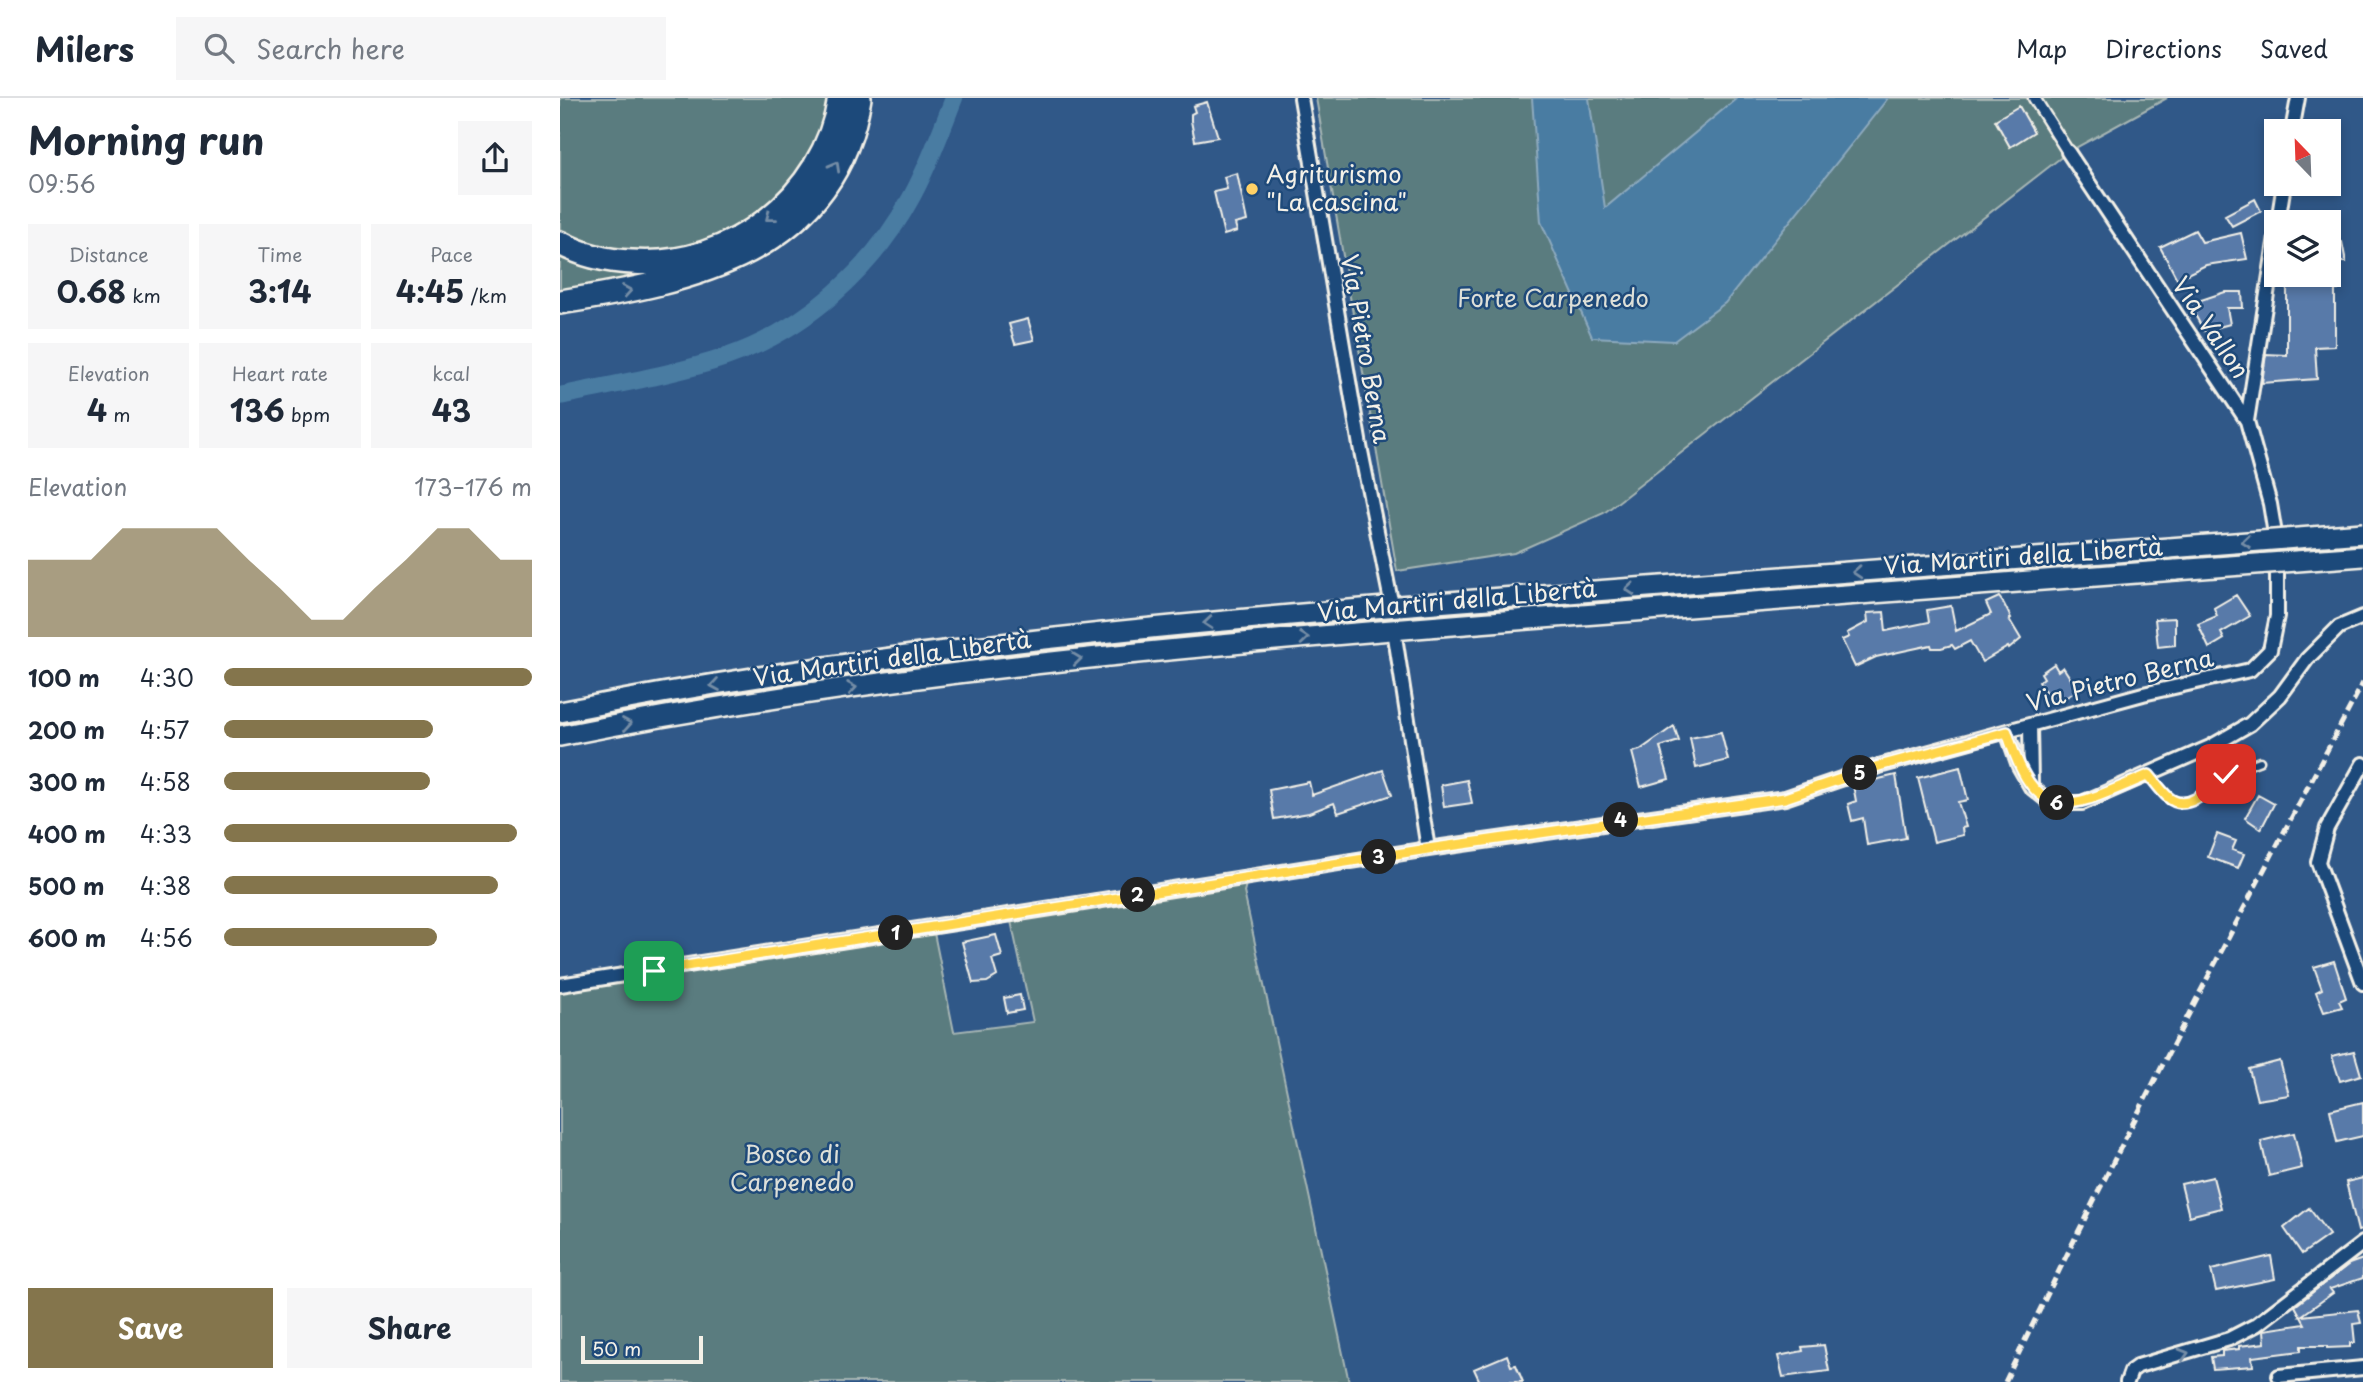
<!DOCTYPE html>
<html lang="en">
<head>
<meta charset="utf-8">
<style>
	:root { --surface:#fff; --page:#f6f6f7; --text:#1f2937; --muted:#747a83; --line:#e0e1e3; --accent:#84754c }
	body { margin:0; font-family:"Playpen Sans",sans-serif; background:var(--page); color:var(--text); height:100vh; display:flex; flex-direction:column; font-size:26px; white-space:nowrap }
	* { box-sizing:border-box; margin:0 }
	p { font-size:23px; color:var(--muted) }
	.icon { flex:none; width:38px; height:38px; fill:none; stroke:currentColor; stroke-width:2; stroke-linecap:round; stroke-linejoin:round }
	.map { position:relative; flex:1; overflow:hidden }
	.sheet { display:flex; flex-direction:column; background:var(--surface); width:560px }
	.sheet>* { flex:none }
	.needle { width:46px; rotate:337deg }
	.controls { position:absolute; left:1704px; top:21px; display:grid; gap:14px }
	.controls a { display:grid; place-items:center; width:77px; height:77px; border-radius:0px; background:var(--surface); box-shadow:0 4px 10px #0003; font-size:35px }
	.scale { position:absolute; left:21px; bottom:18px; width:122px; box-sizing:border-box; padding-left:7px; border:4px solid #f4f1e8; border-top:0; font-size:19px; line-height:24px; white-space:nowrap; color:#f4f1e8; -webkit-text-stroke:5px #1f4a7a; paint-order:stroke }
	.pin { position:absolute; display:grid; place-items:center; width:60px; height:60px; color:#fff; margin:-30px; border-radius:14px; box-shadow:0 4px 10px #0006 }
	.km { position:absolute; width:35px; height:35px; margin:-18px; border-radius:50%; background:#222; color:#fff; font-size:19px; line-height:35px; text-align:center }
	.round { display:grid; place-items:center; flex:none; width:74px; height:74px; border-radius:0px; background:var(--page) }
	.overview { display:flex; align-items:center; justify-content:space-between; height:119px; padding:0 28px }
	h1 { font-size:38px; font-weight:700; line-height:52px }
	.figures { display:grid; grid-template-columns:repeat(3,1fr); gap:10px; height:119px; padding:7px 28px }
	.figures div { display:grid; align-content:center; border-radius:0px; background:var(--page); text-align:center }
	.figures b { font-size:30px; font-weight:700 }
	.figures small { font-size:19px; font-weight:400 }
	.figures p { font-size:19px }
	.chart { height:196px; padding:14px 28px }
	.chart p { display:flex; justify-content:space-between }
	.chart svg { width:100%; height:126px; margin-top:7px; fill:var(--accent); opacity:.7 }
	.button { display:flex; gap:14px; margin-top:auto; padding:14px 28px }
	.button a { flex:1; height:80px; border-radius:0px; background:var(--accent); color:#fff; font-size:28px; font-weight:700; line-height:80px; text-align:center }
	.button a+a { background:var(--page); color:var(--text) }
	ul { padding:0 28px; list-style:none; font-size:23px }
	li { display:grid; grid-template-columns:112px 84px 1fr; align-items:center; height:52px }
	li i { height:18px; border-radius:9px; background:var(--accent) }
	header { display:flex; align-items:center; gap:42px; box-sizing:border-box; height:98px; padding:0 35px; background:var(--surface); border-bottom:2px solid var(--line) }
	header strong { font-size:33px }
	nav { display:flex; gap:38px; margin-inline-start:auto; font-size:24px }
	.search { width:490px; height:63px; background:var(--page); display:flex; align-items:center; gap:18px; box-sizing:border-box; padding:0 24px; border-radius:0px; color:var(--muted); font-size:26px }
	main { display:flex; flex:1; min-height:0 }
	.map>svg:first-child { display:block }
</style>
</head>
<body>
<header>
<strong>Milers</strong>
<div class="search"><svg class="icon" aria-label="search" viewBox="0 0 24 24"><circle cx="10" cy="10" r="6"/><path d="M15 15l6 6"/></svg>Search here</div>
<nav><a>Map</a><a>Directions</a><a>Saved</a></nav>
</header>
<main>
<section class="sheet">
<div class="overview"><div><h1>Morning run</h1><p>09:56</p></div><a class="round"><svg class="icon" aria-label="share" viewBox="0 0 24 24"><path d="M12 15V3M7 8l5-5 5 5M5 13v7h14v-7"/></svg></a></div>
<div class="figures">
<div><p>Distance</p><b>0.68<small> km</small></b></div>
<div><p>Time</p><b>3:14</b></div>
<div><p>Pace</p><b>4:45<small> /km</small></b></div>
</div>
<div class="figures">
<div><p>Elevation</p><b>4<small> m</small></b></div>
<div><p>Heart rate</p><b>136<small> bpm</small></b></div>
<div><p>kcal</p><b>43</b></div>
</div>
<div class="chart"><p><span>Elevation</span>173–176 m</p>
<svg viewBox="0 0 160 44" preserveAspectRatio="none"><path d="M0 44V17L10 17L20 17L30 6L40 6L50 6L60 6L70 17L80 27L90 38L100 38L110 27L120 17L130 6L140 6L150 17L160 17V44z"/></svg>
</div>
<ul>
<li><b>100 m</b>4:30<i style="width:100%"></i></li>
<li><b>200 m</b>4:57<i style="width:68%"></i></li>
<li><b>300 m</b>4:58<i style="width:67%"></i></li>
<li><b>400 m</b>4:33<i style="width:95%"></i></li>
<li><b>500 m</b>4:38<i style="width:89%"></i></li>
<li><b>600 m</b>4:56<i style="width:69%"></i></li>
</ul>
<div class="button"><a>Save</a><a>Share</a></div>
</section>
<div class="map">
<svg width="1803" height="1284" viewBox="0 0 1803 1284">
	<rect width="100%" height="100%" fill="#305888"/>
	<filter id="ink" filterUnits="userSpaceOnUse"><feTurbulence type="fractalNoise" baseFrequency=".0143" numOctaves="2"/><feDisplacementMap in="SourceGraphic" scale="14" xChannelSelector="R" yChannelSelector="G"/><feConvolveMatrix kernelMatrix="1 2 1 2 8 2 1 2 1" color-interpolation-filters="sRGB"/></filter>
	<g filter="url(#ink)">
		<path fill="#5a7b7f" stroke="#a7b6b4" stroke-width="2" d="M0,0H276L268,29L217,106L142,149L84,155L45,150L0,132Z
			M756,0H1607L1508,54L1044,415L954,455L837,473Z
			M0,150L18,158L181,153L0,199Z
			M686,786L684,794L789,1284H0V893L374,835L394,934L473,924L451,823Z"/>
		<path fill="#497ba2" stroke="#8daabe" stroke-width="2" d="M972,0H1029L1045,110L1177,0H1328L1165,205L1114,243L1032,239L981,124Z"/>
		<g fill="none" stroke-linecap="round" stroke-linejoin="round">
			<path stroke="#497ba2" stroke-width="18" d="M0,298C55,286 113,277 166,259C245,232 313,171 352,98C369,67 381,33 394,0"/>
		</g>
		<path fill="#597aa9" stroke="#f4f1e8" stroke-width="2" d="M647,4L658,39L635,43L631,23V16L635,14L633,8Z
			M1459,8L1474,34L1450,49L1435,22Z
			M677,75L687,123L675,126L677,133L664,137L654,94L667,91L664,79Z
			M1695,101L1701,113L1672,128L1665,117Z
			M1635,132L1642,144L1681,135L1687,161L1646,167L1617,181L1600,149Z
			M1782,144L1786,164H1769V145Z
			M1727,177H1779L1778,192H1775V248L1755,249L1757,281L1702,285L1706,256L1727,257Z
			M1665,194H1682L1683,210H1667L1670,226L1644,233L1629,206Z
			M468,221L474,242L455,246L449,226Z
			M1676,497L1690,518L1661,535L1664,541L1649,550L1638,526L1657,518L1654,510Z
			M1439,499L1444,506L1451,520L1449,521L1461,541L1449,551L1448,549L1422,564L1410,543L1395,551L1392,547L1381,550H1372L1371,547L1343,553L1316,559L1295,569L1282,542L1289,539L1287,535L1308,524L1307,515L1324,514L1326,533L1369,524L1367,512L1391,508L1396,533L1431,516L1426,505Z
			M1615,520V547L1598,549L1595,521Z
			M1494,566L1498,573L1503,569L1518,592L1494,607L1479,584L1484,580L1481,575Z
			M1114,628L1119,643L1100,649L1109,681L1081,689L1072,654L1080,652Z
			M1161,634L1168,662L1136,670L1130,640Z
			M1400,669L1408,702L1398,704L1406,729L1402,730L1403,737L1374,744L1358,680Z
			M823,672L832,697L778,715L774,705L749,715L714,721L709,692L749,684L752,697Z
			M1336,677L1346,740L1307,747L1303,720L1292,723L1288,706L1296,703L1293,687Z
			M907,682L912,705L884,709L881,687Z
			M1698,697L1714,706L1701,731L1685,720Z
			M1657,736L1676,743L1672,752L1684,756L1678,770L1648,759Z
			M436,837L442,858L432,861L437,878L427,884L413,885L402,844Z
			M1774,863L1786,900L1779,903L1782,909L1764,914L1756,894L1762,891L1754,869Z
			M460,897L463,912L447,915L444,900Z
			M1794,953L1801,977L1780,983L1772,958Z
			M1720,963L1729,997L1697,1002L1689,971Z
			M1803,1004V1038L1777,1044L1770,1012Z
			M1734,1035L1742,1070L1709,1078L1701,1043Z
			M1653,1079L1661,1110L1629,1118L1621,1086Z
			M1803,1080V1132L1798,1133L1786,1084Z
			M1749,1110L1769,1137L1742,1156L1724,1130Z
			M1711,1158L1715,1181L1656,1193L1651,1172Z
			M1803,1161V1180L1770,1191L1773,1195L1741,1218L1798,1212L1801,1225L1793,1226L1795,1245H1790V1249L1767,1250V1248H1741V1253L1692,1259L1693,1268L1653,1271L1651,1259L1662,1258V1253L1679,1251V1248L1705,1245L1704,1232L1745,1226L1735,1208L1789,1166Z
			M1264,1247L1269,1273L1223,1279L1218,1258L1243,1253L1242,1249Z
			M947,1257L951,1268L956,1267L963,1284H920L914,1271Z"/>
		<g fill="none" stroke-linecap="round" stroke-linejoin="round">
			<defs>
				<path id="service" d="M1589,676L1610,702L1624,705L1639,700L1666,676L1700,663"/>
				<path id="pedestrian" d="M1474,0L1508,54"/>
				<path id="minor" d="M741,0L800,348L832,508
					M1732,33L1738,0
					M1718,124L1724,86
					M1687,323L1717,132
					M834,532L868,751L1225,700L1319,668L1583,596L1690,572L1710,552L1717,518V448L1710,406L1687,323L1508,54
					M1470,627L1471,686
					M1447,634L1459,668L1471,689L1491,705H1522L1650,649L1690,626L1720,598L1747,561L1779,529L1803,519
					M1803,666L1767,730L1758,764L1803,885
					M0,887L868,751
					M1719,1278L1803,1270
					M1567,1284L1571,1273L1578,1268L1669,1241L1696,1227L1803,1145"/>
				<path id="primary" d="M0,614C319,551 644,522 968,498C1182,482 1395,466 1609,450
					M0,638C315,575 636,547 956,522C1176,506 1396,489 1616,472"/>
				<path id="motorway" d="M0,145C22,157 47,163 72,164C170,171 265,99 280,0
					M0,204C130,184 275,155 299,0"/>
			</defs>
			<use href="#service" stroke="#f4f1e8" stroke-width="11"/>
			<use href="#pedestrian" stroke="#f4f1e8" stroke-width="15"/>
			<use href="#minor" stroke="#f4f1e8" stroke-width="18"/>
			<use href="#primary" stroke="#f4f1e8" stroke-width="24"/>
			<use href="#motorway" stroke="#f4f1e8" stroke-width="28"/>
			<use href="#service" stroke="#1f4a7a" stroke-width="6"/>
			<use href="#pedestrian" stroke="#1f4a7a" stroke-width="10"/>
			<use href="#minor" stroke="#1f4a7a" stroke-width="12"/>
			<use href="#primary" stroke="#1f4a7a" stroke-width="19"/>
			<use href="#motorway" stroke="#1f4a7a" stroke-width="23"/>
			<path stroke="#f4f1e8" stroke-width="5" stroke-dasharray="10 5" stroke-linecap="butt" d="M1445,1284C1558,1048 1680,816 1803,585"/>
			<defs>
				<path id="primary-bridge" d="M1609,450L1803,435
					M1616,472L1803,458"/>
			</defs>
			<use href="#primary-bridge" stroke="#f4f1e8" stroke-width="24" stroke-linecap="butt"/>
			<use href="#primary-bridge" stroke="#1f4a7a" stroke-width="19"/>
		</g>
		<defs><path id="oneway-chevron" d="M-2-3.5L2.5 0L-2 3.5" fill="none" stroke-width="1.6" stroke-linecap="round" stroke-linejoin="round" transform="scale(1.75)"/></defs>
		<g stroke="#748da6">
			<use href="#oneway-chevron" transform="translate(275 68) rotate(-61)"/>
			<use href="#oneway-chevron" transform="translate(210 119) rotate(142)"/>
			<use href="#oneway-chevron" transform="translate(67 193) rotate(-9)"/>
			<use href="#oneway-chevron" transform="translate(1686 444) rotate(175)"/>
			<use href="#oneway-chevron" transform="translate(1297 474) rotate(176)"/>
			<use href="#oneway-chevron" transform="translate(1070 491) rotate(176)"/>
			<use href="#oneway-chevron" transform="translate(648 525) rotate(175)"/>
			<use href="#oneway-chevron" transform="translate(744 540) rotate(-5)"/>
			<use href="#oneway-chevron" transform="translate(517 561) rotate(-7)"/>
			<use href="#oneway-chevron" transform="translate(155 587) rotate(171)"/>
			<use href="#oneway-chevron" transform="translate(292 590) rotate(-8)"/>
			<use href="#oneway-chevron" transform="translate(67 626) rotate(-10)"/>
			<use href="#oneway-chevron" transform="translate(1624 1256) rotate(-16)"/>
		</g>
	</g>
	<g fill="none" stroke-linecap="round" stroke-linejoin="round" filter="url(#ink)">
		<defs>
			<path id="route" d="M94,873L868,751L1225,700L1319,668L1447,634C1478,734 1511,709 1589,677C1595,684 1601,693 1608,699C1627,717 1653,688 1666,676"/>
		</defs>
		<use href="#route" stroke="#fff" stroke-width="14"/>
		<use href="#route" stroke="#ffd54a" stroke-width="9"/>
	</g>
	<circle fill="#ffd166" stroke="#1f4a7a" stroke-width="2.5" cx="692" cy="91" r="7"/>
	<g text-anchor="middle" stroke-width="5" stroke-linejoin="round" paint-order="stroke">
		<g font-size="24" fill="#f4f1e8" stroke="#1f4a7a" text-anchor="start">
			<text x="706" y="85">Agriturismo<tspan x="706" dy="28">"La cascina"</tspan></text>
		</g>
		<g font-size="24" fill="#dddfd8" stroke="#1f4a7a">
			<text x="993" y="209">Forte Carpenedo</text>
			<text x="232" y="1065">Bosco di<tspan x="232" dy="28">Carpenedo</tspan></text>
		</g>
		<g font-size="24" fill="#f4f1e8" stroke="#1f4a7a">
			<text transform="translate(1650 230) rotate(56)" y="8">Via Vallon</text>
			<text transform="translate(805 251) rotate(80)" y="8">Via Pietro Berna</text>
			<text transform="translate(1463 459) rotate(-4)" y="8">Via Martiri della Libertà</text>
			<text transform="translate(897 503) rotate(-5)" y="8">Via Martiri della Libertà</text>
			<text transform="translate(332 561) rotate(-8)" y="8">Via Martiri della Libertà</text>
			<text transform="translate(1560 583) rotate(-14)" y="8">Via Pietro Berna</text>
		</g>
	</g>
</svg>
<div class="controls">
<a><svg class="needle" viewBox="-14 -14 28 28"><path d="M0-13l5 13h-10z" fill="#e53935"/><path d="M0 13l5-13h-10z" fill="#747a83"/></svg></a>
<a><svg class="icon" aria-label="layers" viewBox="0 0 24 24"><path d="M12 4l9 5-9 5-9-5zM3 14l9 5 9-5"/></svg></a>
</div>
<div class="scale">50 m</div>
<div class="pin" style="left:94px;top:873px;background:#1e9e55"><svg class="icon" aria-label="arrive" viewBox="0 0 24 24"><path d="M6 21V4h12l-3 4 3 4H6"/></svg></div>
<div class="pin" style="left:1666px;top:676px;background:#d93025"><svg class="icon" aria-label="check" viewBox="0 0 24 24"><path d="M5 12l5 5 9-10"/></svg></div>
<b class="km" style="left:336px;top:835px">1</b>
<b class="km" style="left:578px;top:797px">2</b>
<b class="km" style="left:819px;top:759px">3</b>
<b class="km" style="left:1061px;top:722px">4</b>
<b class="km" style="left:1300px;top:675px">5</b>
<b class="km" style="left:1497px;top:705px">6</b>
</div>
</main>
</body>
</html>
